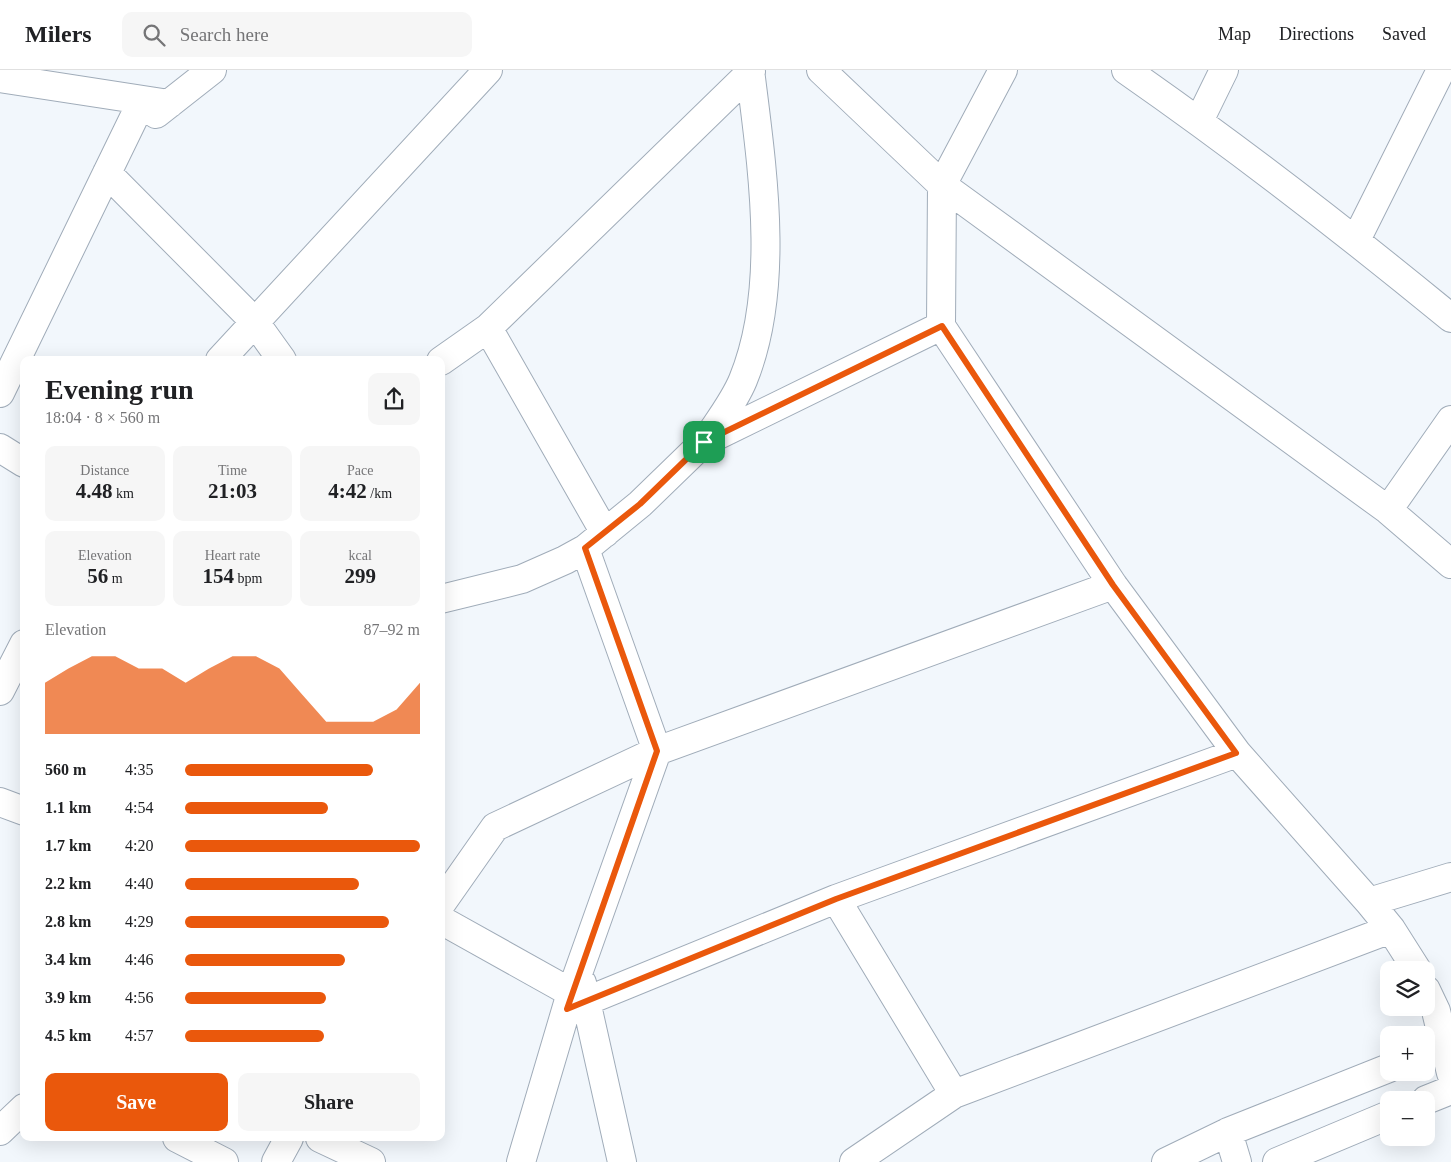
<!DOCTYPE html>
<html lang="en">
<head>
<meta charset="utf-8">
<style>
	:root { --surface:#fff; --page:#f6f6f6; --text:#202124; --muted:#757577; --line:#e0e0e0; --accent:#ea580c }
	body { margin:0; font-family:"Times New Roman",serif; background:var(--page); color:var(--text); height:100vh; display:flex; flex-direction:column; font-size:19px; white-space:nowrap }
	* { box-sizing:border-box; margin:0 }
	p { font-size:16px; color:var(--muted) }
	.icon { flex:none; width:28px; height:28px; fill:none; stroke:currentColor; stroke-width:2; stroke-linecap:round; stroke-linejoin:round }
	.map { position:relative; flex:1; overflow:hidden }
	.panel { position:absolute; left:20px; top:286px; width:425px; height:785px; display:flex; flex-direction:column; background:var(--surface); border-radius:10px; box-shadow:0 5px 20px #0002 }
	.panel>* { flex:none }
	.fabs { position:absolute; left:1380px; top:891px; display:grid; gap:10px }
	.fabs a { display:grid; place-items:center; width:55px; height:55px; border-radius:10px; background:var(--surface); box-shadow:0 5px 20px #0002; font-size:25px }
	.pin { position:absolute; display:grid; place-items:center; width:42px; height:42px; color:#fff; margin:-21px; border-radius:10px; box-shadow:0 2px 8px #0006 }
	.round { display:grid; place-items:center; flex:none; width:52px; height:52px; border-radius:10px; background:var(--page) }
	.head { display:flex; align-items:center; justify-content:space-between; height:85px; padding:0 25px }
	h1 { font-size:28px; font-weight:800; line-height:38px }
	.figures { display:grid; grid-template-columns:repeat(3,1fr); gap:8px; height:85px; padding:5px 25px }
	.figures div { display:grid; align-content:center; border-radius:10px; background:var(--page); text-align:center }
	.figures b { font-size:21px; font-weight:800 }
	.figures small { font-size:14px; font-weight:400 }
	.figures p { font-size:14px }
	.chart { height:140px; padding:10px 25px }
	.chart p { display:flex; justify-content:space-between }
	.chart svg { width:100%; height:90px; margin-top:5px; fill:var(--accent); opacity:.7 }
	.primary-button { display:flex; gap:10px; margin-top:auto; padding:10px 25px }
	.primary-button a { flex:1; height:58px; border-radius:10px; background:var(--accent); color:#fff; font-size:20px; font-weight:800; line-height:58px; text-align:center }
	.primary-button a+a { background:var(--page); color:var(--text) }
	ul { padding:0 25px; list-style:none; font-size:16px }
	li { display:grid; grid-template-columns:80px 60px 1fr; align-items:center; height:38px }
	li i { height:12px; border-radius:6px; background:var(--accent) }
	header { display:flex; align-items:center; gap:30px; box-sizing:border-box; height:70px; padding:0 25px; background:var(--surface); border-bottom:1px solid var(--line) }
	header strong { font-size:24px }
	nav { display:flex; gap:28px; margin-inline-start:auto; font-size:18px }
	.search { width:350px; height:45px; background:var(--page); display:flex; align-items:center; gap:12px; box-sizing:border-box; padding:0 18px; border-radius:10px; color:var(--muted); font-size:19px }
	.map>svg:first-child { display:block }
</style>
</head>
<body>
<header>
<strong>Milers</strong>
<div class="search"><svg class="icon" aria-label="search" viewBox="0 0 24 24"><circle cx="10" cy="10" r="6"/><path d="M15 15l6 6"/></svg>Search here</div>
<nav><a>Map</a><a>Directions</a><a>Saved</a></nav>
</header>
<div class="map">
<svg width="1451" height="1092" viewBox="0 0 1451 1092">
	<rect width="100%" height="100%" fill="#f2f7fc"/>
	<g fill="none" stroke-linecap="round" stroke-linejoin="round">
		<defs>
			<path id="minor" d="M821,0L942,115L941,256L1113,515L1237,683L1369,832L1391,859L1417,900
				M1003,0L942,115L1388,440L1451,494
				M1126,0C1238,78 1345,161 1451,248
				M0,8L169,34
				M156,44L212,0
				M1199,51L1224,0
				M107,103L254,251L282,290
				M1356,170L1441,0
				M488,258L605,463
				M220,290L488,0
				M441,291L488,258L751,2
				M0,323L142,31
				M705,372C718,352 734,332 743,310C781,217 762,97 750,0
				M0,378L24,393
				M1388,440L1451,350
				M441,529L522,509L565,490L585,479L640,434L704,372L941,256
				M0,621L24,574
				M0,732L24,741
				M836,829L954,1024
				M1369,832L1451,807
				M441,834L495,757L657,681L1113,515
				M441,850L586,931
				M582,913L622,1092
				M1426,920L1436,941L1451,1003
				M567,939L836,829L1237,683
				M1426,1030L1451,1020
				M0,1061L24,1038
				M1228,1062L1237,1092
				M177,1068L224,1092
				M320,1068L371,1092
				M276,1092L289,1068
				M521,1092L571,923L657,681L585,479
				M854,1092L954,1024L1391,859
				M1166,1092L1228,1062L1389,998
				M1277,1092L1389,1045"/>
		</defs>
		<use href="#minor" stroke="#a0acb9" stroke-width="30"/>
		<use href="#minor" stroke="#fff" stroke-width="28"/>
	</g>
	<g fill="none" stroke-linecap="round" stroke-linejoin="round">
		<defs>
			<path id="route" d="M942,256L1113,515L1236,683L836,829L567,939L657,681L585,478L640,434L704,372Z"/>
		</defs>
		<use href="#route" stroke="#fff" stroke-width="10"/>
		<use href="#route" stroke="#ea580c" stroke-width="6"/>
	</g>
</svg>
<div class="fabs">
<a><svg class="icon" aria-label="layers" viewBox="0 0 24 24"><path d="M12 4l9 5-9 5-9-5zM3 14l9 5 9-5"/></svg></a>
<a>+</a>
<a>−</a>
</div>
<div class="pin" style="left:704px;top:372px;background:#1e9e55"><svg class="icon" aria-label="arrive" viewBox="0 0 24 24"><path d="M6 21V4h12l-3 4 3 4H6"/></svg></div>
<section class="panel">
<div class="head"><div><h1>Evening run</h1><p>18:04 · 8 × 560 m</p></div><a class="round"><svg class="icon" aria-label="share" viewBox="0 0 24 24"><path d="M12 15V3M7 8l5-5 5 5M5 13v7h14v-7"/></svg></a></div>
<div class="figures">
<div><p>Distance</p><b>4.48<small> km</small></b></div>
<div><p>Time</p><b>21:03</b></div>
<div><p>Pace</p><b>4:42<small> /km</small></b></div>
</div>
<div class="figures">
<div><p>Elevation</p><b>56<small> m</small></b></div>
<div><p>Heart rate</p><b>154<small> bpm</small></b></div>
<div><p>kcal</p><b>299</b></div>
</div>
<div class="chart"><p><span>Elevation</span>87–92 m</p>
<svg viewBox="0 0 160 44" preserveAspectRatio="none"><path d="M0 44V19L10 12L20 6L30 6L40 12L50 12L60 19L70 12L80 6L90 6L100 12L110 25L120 38L130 38L140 38L150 32L160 19V44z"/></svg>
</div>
<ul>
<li><b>560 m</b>4:35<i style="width:80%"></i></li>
<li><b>1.1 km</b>4:54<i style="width:61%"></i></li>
<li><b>1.7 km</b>4:20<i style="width:100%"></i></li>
<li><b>2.2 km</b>4:40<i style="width:74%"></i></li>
<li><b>2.8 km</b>4:29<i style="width:87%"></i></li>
<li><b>3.4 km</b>4:46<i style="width:68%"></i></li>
<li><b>3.9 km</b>4:56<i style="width:60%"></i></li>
<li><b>4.5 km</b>4:57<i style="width:59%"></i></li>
</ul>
<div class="primary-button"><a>Save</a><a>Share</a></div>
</section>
</div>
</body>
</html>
